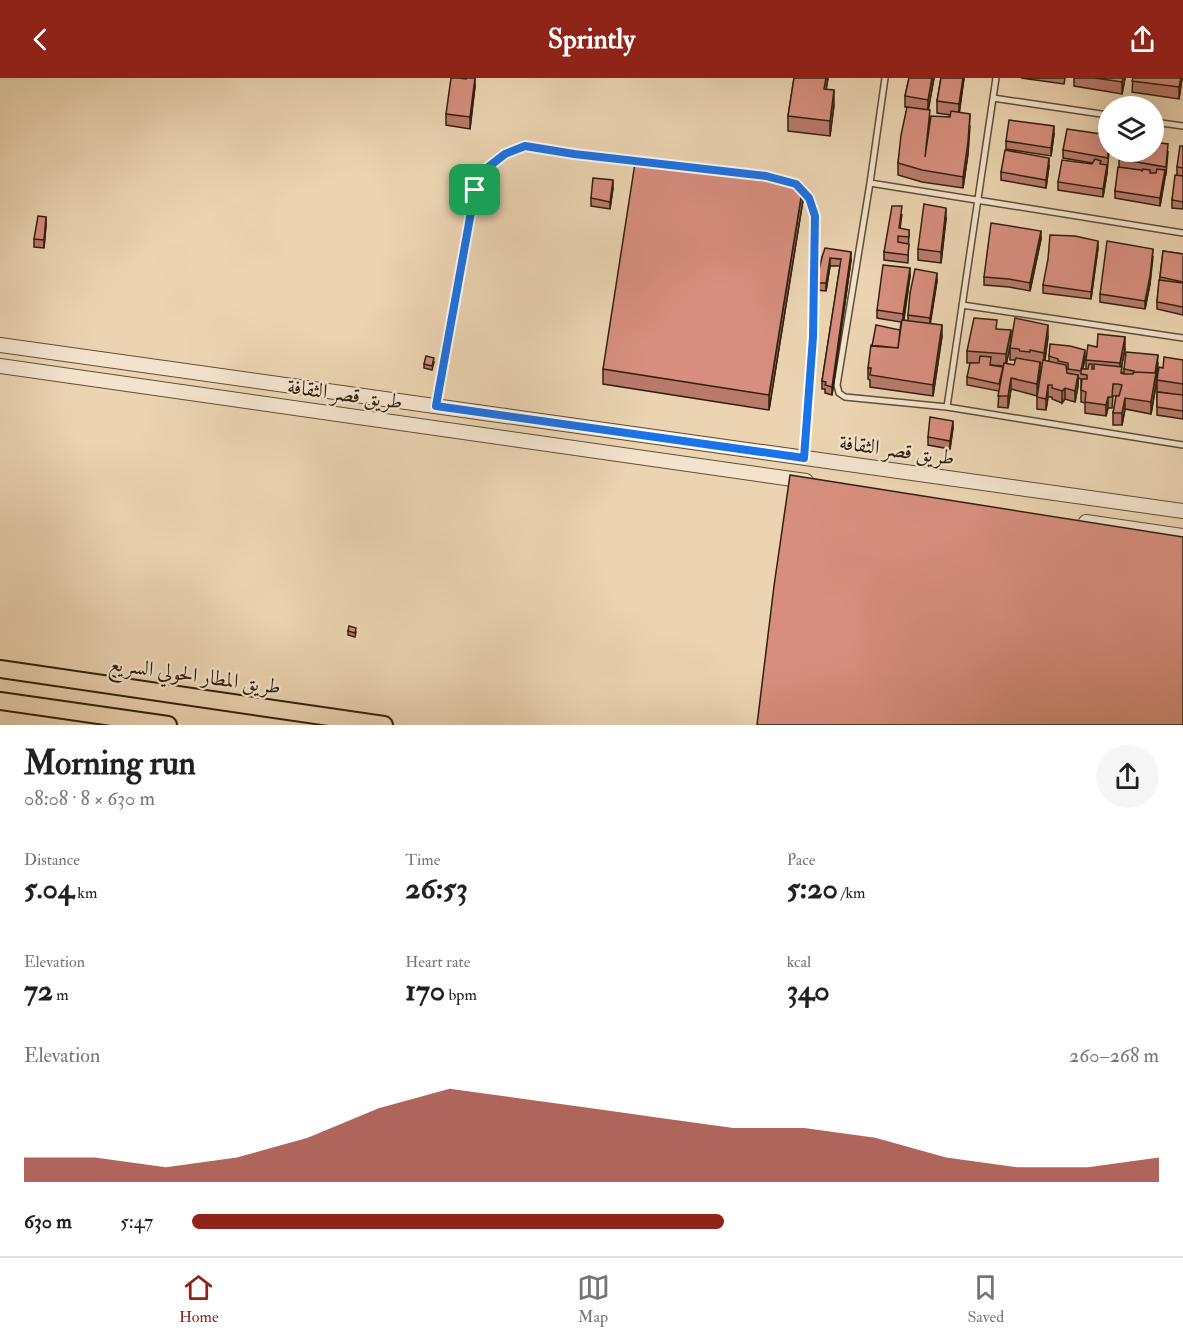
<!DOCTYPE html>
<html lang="en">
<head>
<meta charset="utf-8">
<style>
	:root { --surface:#fff; --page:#f6f6f6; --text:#202124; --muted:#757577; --line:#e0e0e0; --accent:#8f2418 }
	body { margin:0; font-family:"IM FELL Double Pica",Amiri,serif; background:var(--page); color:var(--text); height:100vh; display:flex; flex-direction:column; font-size:22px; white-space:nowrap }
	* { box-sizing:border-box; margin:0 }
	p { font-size:20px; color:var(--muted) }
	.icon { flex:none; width:33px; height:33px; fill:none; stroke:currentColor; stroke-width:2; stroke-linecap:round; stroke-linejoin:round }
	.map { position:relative; height:647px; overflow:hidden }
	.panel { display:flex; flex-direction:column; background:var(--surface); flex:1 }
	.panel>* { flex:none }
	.controls { position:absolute; left:1098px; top:18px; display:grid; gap:12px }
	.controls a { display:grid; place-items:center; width:66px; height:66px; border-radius:50%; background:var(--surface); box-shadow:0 6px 24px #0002; font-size:30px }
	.pin { position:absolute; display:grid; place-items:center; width:51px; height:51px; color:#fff; margin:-26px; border-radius:12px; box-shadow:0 3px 9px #0006 }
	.round { display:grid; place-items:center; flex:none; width:63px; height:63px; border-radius:32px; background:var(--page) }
	.summary { display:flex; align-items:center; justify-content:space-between; height:102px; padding:0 24px }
	h1 { font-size:33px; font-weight:700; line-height:45px }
	.stats { display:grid; grid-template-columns:repeat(3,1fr); gap:9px; height:102px; padding:6px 24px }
	.stats div { display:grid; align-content:center }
	.stats b { font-size:30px; font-weight:700 }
	.stats small { font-size:16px; font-weight:400 }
	.stats p { font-size:16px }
	.chart { height:168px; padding:12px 24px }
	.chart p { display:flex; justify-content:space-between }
	.chart svg { width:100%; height:108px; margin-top:6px; fill:var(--accent); opacity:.7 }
	ul { padding:0 24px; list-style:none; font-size:20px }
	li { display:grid; grid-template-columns:96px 72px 1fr; align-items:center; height:45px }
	li i { height:15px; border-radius:8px; background:var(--accent) }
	header { display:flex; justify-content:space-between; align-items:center; height:78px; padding:0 24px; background:var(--accent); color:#fff; font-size:27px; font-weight:700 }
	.menu { display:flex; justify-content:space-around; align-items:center; height:84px; border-top:2px solid var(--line); background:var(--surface); font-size:16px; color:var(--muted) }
	.menu a { display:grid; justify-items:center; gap:3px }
	.menu .current { color:var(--accent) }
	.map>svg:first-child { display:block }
</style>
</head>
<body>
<header><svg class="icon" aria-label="back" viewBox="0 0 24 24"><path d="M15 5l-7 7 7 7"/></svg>Sprintly<svg class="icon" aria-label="share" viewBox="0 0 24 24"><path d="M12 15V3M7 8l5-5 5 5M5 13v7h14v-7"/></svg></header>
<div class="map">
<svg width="1183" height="647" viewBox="0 0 1183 647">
	<rect width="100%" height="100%" fill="#ecd4b2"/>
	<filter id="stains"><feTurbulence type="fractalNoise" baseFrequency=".00333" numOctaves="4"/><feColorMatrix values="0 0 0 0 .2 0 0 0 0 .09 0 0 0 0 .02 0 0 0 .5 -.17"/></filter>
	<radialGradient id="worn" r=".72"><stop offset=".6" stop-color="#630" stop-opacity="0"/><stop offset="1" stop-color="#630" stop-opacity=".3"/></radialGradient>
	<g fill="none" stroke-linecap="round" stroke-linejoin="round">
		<defs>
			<path id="service" d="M885,0L870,105L837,307L839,315L845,319L947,329L1183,367
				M993,20L1108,37
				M1154,44L1183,48
				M870,105L1183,155
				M962,227L1183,260
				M437,326L475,112L487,90L505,76L525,68L574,76L766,98L796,106L809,120L815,138L813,259L804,378
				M947,329L996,0"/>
			<path id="tertiary" d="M0,267L1183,433
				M0,288L806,403
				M1086,444L1183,458"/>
			<path id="trunk" d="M0,591L384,647
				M0,623L168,647"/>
		</defs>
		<use href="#service" stroke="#5f4d36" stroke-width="8"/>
		<use href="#tertiary" stroke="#5f4d36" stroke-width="16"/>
		<use href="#trunk" stroke="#30200d" stroke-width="20"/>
		<use href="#service" stroke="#f3e3cd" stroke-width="5"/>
		<use href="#tertiary" stroke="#f3e3cd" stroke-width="14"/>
		<use href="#trunk" stroke="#ecd4b2" stroke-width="16"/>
	</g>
	<path fill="#b97a6c" stroke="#30200d" stroke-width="1.5" fill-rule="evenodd" d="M794,0H828L826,11L834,27L830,58L788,53V38Z
		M909,0H934L928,31L930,42L950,39V37L937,35V23L941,0H964L959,34L970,48L968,76L963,110L922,104L898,97V85L907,29H905V18Z
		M1021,0H1065L1064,6Z
		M1074,0H1125L1122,16L1074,8Z
		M1133,0H1182L1179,21L1132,14Z
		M475,8L470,51L446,47V36Z
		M1054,56L1051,78L1006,71V63Z
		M1183,68V131L1172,130V122L1177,97V89Z
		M1063,72L1109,74L1107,95L1103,119L1058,112V104L1092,85L1063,80Z
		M1168,74L1166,97H1165L1160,128L1115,120V113L1119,89V81Z
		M1049,88L1046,110L1001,102V94Z
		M613,110L610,131L591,128V120Z
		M803,122L769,332L603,306V291Z
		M902,136L900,151L909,152L908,185L884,182V174Z
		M946,141L941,185L918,182V171Z
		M46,147L44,170L34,169V161Z
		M1041,161L1030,213L1009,209L984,207V199Z
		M1098,170L1091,221L1043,215V207Z
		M1163,173L1183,176V237L1157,231V224Z
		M822,179L851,182L832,317L825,315V311H822V303L840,188H830L826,213L816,212V205Z
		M1153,179L1150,206L1145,231L1100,224V216Z
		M910,198L904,242L908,243V237L937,203L930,245L942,258L933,318L870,309V302L868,301V290L900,252L901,244L877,240V232Z
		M997,251L1011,263L1006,286L1014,287L1016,282H1010V270L1048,259L1045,283H1049V278L1085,279L1083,291H1086V282L1097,269L1125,271L1121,289L1122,295L1124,296V291L1158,285L1156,307L1151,336L1125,331L1122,347H1113V335L1117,318H1113L1112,330H1108L1106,338L1085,335V325L1081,324V301L1078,300V308L1075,324L1065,321L1062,325L1052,321V319H1048L1046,332L1037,331V319L1043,286L1040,285V296L1037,318L1011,311L1008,330L998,329L999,313L967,307V299L974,285H967V273ZM991,287L1003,288V289Z
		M1183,282V341L1157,337V314L1168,315L1157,314V302L1163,290Z
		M434,284L432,292L424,290V286Z
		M953,350L950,371L928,367V359Z
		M348,553L356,554L355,559L348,557Z"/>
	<path fill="#966358" stroke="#30200d" stroke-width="1.5" d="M475,0V8L470,51V39Z
		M826,0H828L824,26V11Z
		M932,0H934L928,34V22Z
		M963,0H964L959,38V26Z
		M1123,0H1125L1122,16V4Z
		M1181,0H1182L1179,21V9Z
		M834,12V27L830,58V43Z
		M970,36L968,76L963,110V99Z
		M1054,48V56L1051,78V70Z
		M1049,80V88L1046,110V102Z
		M1107,87V95L1103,119V111Z
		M1165,92V100L1160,128V120Z
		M613,102V110L610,131V124Z
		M803,107V122L769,332V317Z
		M946,130V141L941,185V174Z
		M46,139V147L44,170V162Z
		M1041,153V161L1030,213V205Z
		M1098,163V170L1091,221V214Z
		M1153,171L1150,206L1145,231V223Z
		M851,174V182L832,317V309Z
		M830,180V188L826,213V205Z
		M910,190V198L903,244V236Z
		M937,195V203L930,248V240Z
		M942,247V258L933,318V307Z
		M1048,247V259L1044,286V275Z
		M1011,252V263L1006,288V276Z
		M1125,259V271L1120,297V285Z
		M1085,272V279L1082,296Z
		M1158,277L1156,307L1151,336V324Z
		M1040,284V296L1037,318V306Z
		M1078,297V308L1075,324V313Z
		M1011,300V311L1008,330V318Z
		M1048,307V319L1046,332V321Z
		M1065,310V321L1062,325V313Z
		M1108,319V330L1106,338V327Z
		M1125,320V331L1122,347V335Z
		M953,343V350L950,371V363Z"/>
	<path fill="#d78e7e" stroke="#30200d" stroke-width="1.5" d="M451,0H459L466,1V0H475L470,39L446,36Z
		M794,0H826L824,11L834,12L830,43L788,38Z
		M909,0H932L928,22L905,18Z
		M941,0H963L959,26L937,23Z
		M1095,0H1123L1122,4Z
		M1133,0H1181L1179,9L1132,3Z
		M907,29L930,32L925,79L931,38L950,39L951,33L970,36L968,64L963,99L922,92L898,85L901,57Z
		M1009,42L1054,48L1051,70L1006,63Z
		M1067,51L1108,57V80L1063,72Z
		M1154,64L1168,66L1166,89L1119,81L1121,74H1154Z
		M1180,68H1183V90L1177,89Z
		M1005,72L1049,80L1046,102L1001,94Z
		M1095,81L1101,83L1100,86L1107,87L1103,111L1058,104L1062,82L1092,86Z
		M635,85L803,107L769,317L603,291Z
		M1118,89L1141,92L1142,93L1143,91L1150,92V95H1156L1157,91L1165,92L1160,120L1115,113Z
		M1175,97L1183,98V124L1172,122Z
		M593,100L613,102L610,124L591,120Z
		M924,126L946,130L941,174L918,171Z
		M892,128H902L899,150L909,152V159L898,158V164L909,166L908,177L884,174Z
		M38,138L46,139L44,162L34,161Z
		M991,145L1041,153L1030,205L1009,201L984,199Z
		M1050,157L1075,158L1098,163L1091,214L1043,207L1048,181Z
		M1107,163L1153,171L1150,198L1145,223L1100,216Z
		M825,170L851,174L832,309L825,307L826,304L822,303L841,181L830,180L826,205H816L822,179Z
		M1163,173L1183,176V204L1160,199Z
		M883,187L910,190L903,236L877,232Z
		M915,191L937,195L930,240L908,237L910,215Z
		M1159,202L1183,205V229L1157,224Z
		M974,240L997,242L996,251L1011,252L1006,276L967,273Z
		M1015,240L1048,247L1044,275L1030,272V274L1020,273L1019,271L1010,270Z
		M902,242L942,247L933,307L870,297L871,290H868L871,267L898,270Z
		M876,247L900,252L898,270L872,268Z
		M1098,256L1125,259L1120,285L1086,282L1088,267L1097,269Z
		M1050,266L1070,268L1085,272L1081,293L1068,291V285L1058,283V281L1049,278Z
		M1126,274L1158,277L1155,295L1134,294L1133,295L1134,293L1124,291Z
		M426,278L434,280L432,288L424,286Z
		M980,278L991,279L990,287L1003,289L999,306L967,299L970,285H979Z
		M1164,279L1183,282V306L1157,302L1159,289L1163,290Z
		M1016,280L1040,284L1037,306L1011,300L1008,318H998L1004,285L1014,287Z
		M1043,282L1066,287L1067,295L1078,297L1075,313L1065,310L1062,313L1052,310V307H1048L1046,321L1037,319Z
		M1089,286H1092V291H1094V286L1122,289L1121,295L1124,296H1133L1134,294L1156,295L1151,324L1125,320L1122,335H1113L1116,318H1119L1122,307L1118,306H1113L1112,319H1108L1106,327L1085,324L1086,314L1081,312L1082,301H1087V297L1081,296V291H1088Z
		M1157,314L1183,317V333L1157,329Z
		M930,339L953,343L950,363L928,359Z
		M790,397L1183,459V647H757L774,508Z
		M349,548L356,550L355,555L348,553Z"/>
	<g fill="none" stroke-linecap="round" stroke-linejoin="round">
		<defs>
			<path id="route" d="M525,68L574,76L766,98L796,106L809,120L815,138L813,259L804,380L436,328L475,112L487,90L505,76Z"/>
		</defs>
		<use href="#route" stroke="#fff" stroke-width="12"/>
		<use href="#route" stroke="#1a73e8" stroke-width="8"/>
	</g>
	<g text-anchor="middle" stroke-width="4.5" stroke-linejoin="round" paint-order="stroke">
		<g font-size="21" fill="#30200d" stroke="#f3e3cd">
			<text transform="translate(345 316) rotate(8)" y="7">طريق قصر الثقافة</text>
			<text transform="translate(897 372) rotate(8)" y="7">طريق قصر الثقافة</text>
			<text transform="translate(195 597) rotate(8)" y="7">طريق المطار الحولي السريع</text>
		</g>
	</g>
	<rect width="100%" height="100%" filter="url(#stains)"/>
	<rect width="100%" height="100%" fill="url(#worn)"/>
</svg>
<div class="controls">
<a><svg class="icon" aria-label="layers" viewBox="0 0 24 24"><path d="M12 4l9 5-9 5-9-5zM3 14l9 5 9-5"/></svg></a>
</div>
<div class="pin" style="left:475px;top:112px;background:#1e9e55"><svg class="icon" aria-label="arrive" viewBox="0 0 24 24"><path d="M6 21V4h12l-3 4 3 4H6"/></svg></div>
</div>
<section class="panel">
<div class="summary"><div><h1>Morning run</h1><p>08:08 · 8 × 630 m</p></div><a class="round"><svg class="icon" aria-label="share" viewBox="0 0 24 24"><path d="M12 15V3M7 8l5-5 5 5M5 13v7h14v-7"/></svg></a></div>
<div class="stats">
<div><p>Distance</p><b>5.04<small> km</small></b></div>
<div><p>Time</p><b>26:53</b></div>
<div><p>Pace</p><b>5:20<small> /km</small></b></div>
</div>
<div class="stats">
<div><p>Elevation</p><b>72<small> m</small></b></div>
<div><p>Heart rate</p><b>170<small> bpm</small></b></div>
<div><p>kcal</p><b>340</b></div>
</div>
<div class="chart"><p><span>Elevation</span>260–268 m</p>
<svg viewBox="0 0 160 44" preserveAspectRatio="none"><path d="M0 44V34L10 34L20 38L30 34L40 26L50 14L60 6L70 10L80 14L90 18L100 22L110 22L120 26L130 34L140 38L150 38L160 34V44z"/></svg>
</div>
<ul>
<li><b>630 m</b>5:47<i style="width:55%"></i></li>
</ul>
</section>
<nav class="menu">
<a class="current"><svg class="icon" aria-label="home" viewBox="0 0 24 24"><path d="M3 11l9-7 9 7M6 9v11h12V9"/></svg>Home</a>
<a><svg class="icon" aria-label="map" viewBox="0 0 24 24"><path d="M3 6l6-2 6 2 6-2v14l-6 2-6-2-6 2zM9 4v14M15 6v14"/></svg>Map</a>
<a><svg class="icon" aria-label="saved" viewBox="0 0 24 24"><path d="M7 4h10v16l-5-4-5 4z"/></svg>Saved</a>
</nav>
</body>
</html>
